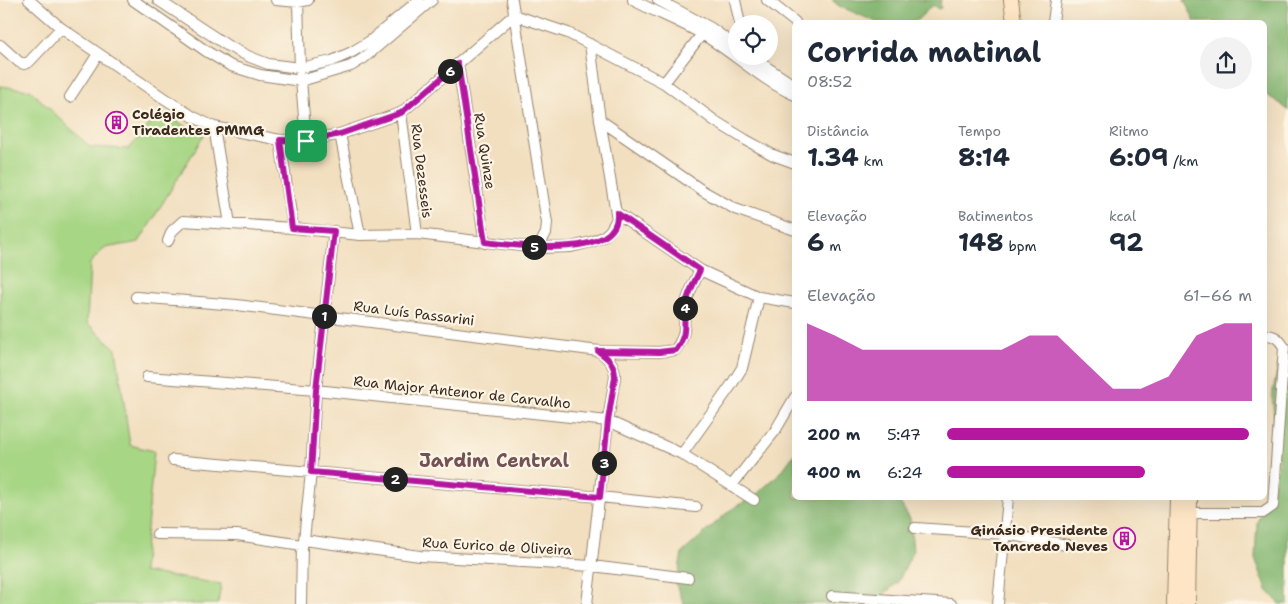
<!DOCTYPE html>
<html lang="pt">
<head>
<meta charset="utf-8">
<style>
	:root { --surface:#fff; --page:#f2f2f3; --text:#1f2937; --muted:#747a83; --accent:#b5179e }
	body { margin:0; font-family:"Shantell Sans",sans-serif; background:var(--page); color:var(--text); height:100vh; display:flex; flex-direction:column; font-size:19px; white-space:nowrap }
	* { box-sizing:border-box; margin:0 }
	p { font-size:16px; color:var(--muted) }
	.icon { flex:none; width:28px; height:28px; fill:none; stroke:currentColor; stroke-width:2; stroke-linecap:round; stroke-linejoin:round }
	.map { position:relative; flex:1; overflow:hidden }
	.panel { position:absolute; left:792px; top:20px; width:475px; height:480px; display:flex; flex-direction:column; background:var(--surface); border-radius:8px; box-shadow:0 5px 20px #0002 }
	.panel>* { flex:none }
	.fabs { position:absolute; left:728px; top:15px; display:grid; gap:10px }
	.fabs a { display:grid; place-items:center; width:50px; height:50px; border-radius:50%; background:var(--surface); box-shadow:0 5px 20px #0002; font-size:25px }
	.pin { position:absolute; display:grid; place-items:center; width:42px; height:42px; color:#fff; margin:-21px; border-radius:10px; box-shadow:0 2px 8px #0006 }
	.km { position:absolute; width:25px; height:25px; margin:-12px; border-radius:50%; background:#222; color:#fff; font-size:14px; line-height:25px; text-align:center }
	.round { display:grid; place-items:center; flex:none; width:52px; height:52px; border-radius:26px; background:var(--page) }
	.overview { display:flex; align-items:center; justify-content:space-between; height:85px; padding:0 15px }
	h1 { font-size:28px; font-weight:700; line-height:38px }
	.metrics { display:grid; grid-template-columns:repeat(3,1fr); gap:8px; height:85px; padding:5px 15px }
	.metrics div { display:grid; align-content:center }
	.metrics b { font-size:25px; font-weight:700 }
	.metrics small { font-size:14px; font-weight:400 }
	.metrics p { font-size:14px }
	.chart { height:140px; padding:10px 15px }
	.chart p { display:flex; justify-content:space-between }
	.chart svg { width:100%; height:90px; margin-top:5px; fill:var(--accent); opacity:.7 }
	ul { padding:0 15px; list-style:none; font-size:16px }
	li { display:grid; grid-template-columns:80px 60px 1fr; align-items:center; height:38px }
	li i { height:12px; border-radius:6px; background:var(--accent) }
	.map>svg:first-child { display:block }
</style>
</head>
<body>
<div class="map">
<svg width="1288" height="604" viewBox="0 0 1288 604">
	<rect width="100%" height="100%" fill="#fcf5e5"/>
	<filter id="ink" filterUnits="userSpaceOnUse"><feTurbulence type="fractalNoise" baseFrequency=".02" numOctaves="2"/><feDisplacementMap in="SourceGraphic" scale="10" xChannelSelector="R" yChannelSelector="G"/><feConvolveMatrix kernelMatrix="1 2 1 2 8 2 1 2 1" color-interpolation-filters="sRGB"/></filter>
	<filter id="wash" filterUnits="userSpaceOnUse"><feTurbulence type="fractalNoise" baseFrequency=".0096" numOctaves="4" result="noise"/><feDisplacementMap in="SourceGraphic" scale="20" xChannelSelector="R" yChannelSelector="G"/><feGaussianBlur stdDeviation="1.12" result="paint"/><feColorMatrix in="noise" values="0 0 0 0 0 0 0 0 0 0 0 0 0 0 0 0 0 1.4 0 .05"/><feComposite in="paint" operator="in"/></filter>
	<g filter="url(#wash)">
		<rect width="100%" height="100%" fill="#f2dfc0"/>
		<path fill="#a7d685" stroke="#718052" d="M0,86L30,90L90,147L129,149L159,113L204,135L139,242L105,248L90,263L87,323L116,349L130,445L154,451L143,572L221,584L218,604H0Z"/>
		<path fill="#85b772" stroke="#607048" d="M832,0H942L940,2L941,8L938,9L933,5L915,22H876L839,6Z
			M1184,0H1288V111L1281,104L1265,94V22H1195Z
			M1288,352V604H1280L1267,590L1255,558L1257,522L1272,491L1278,460L1272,396L1278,365Z
			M795,453V498H897L910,519L913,551L898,582L873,604H684L676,585L682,553L729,511L757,494L781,472Z"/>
	</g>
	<g filter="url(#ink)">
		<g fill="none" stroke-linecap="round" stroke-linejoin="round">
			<defs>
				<path id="street" d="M29,0L61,28L162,97L192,116L214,127L280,140L306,141L340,134L401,113L514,15L568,33L664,83L715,121L746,140L773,155L795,163
					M133,0L206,51L231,66L260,75L301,81L351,66L364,58L432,0
					M158,0L228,46L250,57L268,64L300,68L332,61L352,52L370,41L419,0
					M276,0L298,2L308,0
					M512,0L547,223L546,233L538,248
					M633,0C655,12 680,21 702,34C734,53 761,80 795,95
					M658,0L711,28L736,46
					M735,0L740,24
					M767,0L795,22
					M298,2L300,68L306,141
					M1053,22L1056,0
					M0,45L19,62L24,64L29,62L61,28
					M750,56L795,86
					M458,64L485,243
					M664,83L702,34
					M70,97L98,54
					M401,113L417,234
					M600,120L703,191L735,209L795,230
					M214,127L230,224
					M340,134L360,235
					M280,140L293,228
					M617,213L700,270L759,297L795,303
					M168,241L172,231L183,221L293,228L360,235L417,234L538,248L571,247L591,242L603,237L610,231L617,219L600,120L590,44
					M136,297L237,305L599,351L659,352L675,350C688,333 683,326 685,308C687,295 695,281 700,270
					M147,377L316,390L608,421L682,454L754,500
					M682,454L730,387L742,368L759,297
					M173,460L600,497L696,507
					M732,485L775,431L795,397
					M1191,513H1263L1273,506L1284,347C1279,339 1275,335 1265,335
					M915,528L1005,534L1067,545
					M157,534L237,535L302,545
					M304,540L420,556L592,566L688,578
					M832,596L951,604
					M301,604L302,545L304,540L311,472L316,390L334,231
					M587,604L608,421L615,377C615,364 608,358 599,351
					M998,604L1008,498"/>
				<path id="secondary" d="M1011,0L1014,22
					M1174,604L1177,498
					M1188,604L1190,498"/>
			</defs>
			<use href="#street" stroke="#96846f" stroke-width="12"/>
			<use href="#secondary" stroke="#96846f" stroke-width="16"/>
			<use href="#street" stroke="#fff" stroke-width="10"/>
			<use href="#secondary" stroke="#fde5c5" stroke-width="14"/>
		</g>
	</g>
	<g fill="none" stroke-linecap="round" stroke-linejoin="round" filter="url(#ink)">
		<defs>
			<path id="route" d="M458,64L485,242C512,245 621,261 617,213L700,270C695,281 687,295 685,308C683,326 688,333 676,350L659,352L598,351C608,358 615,364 615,377L608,421L600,497L311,472L316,390L334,231L292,228L280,140L306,141L340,134L401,113Z"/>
		</defs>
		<use href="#route" stroke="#fff" stroke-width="10"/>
		<use href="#route" stroke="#b5179e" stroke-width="6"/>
	</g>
	<defs>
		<symbol id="building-ring" viewBox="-11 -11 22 22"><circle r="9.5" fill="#fcf5e5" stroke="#b5179e" stroke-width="1.5"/><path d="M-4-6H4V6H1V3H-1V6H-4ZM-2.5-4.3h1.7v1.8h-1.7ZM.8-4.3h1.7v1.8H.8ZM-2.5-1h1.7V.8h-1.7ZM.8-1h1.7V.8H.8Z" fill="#b5179e"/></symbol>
	</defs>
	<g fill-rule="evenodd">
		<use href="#building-ring" x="104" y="110" width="25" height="25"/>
		<use href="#building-ring" x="1112" y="526" width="25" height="25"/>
	</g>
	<g text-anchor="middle" stroke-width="4.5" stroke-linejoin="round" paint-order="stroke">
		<g font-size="14" font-weight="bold" fill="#3b2a1e" stroke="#fcf5e5" text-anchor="start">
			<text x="132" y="119">Colégio<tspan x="132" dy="16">Tiradentes PMMG</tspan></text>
			<text x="1108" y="535" text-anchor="end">Ginásio Presidente<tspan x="1108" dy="16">Tancredo Neves</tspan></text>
		</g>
		<g font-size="14" fill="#3b2a1e" stroke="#fcf5e5">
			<text transform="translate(485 151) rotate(81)" y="5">Rua Quinze</text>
			<text transform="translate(422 171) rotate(83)" y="5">Rua Dezesseis</text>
			<text transform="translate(414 313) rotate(7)" y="5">Rua Luís Passarini</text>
			<text transform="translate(462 392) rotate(6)" y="5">Rua Major Antenor de Carvalho</text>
			<text transform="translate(497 546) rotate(3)" y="5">Rua Eurico de Oliveira</text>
		</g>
		<g font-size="19" font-weight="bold" fill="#735256" stroke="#fcf5e5">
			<text x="494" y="467">Jardim Central</text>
		</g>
	</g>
</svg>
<div class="fabs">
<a><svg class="icon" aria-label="locate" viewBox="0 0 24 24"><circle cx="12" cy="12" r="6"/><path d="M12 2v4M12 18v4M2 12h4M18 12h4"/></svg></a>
</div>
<div class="pin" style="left:306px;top:141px;background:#1e9e55"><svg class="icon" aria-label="arrive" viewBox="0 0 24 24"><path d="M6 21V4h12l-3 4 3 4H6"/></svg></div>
<b class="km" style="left:324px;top:316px">1</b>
<b class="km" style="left:395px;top:479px">2</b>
<b class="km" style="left:604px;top:463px">3</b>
<b class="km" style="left:685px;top:308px">4</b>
<b class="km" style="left:534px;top:247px">5</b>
<b class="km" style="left:450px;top:71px">6</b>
<section class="panel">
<div class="overview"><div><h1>Corrida matinal</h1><p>08:52</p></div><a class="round"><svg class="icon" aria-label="share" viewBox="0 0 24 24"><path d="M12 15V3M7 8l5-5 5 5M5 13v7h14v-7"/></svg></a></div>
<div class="metrics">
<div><p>Distância</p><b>1.34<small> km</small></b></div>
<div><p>Tempo</p><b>8:14</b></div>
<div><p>Ritmo</p><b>6:09<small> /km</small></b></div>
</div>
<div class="metrics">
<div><p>Elevação</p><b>6<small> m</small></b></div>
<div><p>Batimentos</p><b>148<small> bpm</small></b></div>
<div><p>kcal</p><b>92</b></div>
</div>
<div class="chart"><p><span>Elevação</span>61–66 m</p>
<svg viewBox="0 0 160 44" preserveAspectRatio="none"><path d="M0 44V6L10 12L20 19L30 19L40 19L50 19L60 19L70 19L80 12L90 12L100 25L110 38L120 38L130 32L140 12L150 6L160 6V44z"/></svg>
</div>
<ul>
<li><b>200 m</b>5:47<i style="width:99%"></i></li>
<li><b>400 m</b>6:24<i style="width:65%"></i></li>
</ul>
</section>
</div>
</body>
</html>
